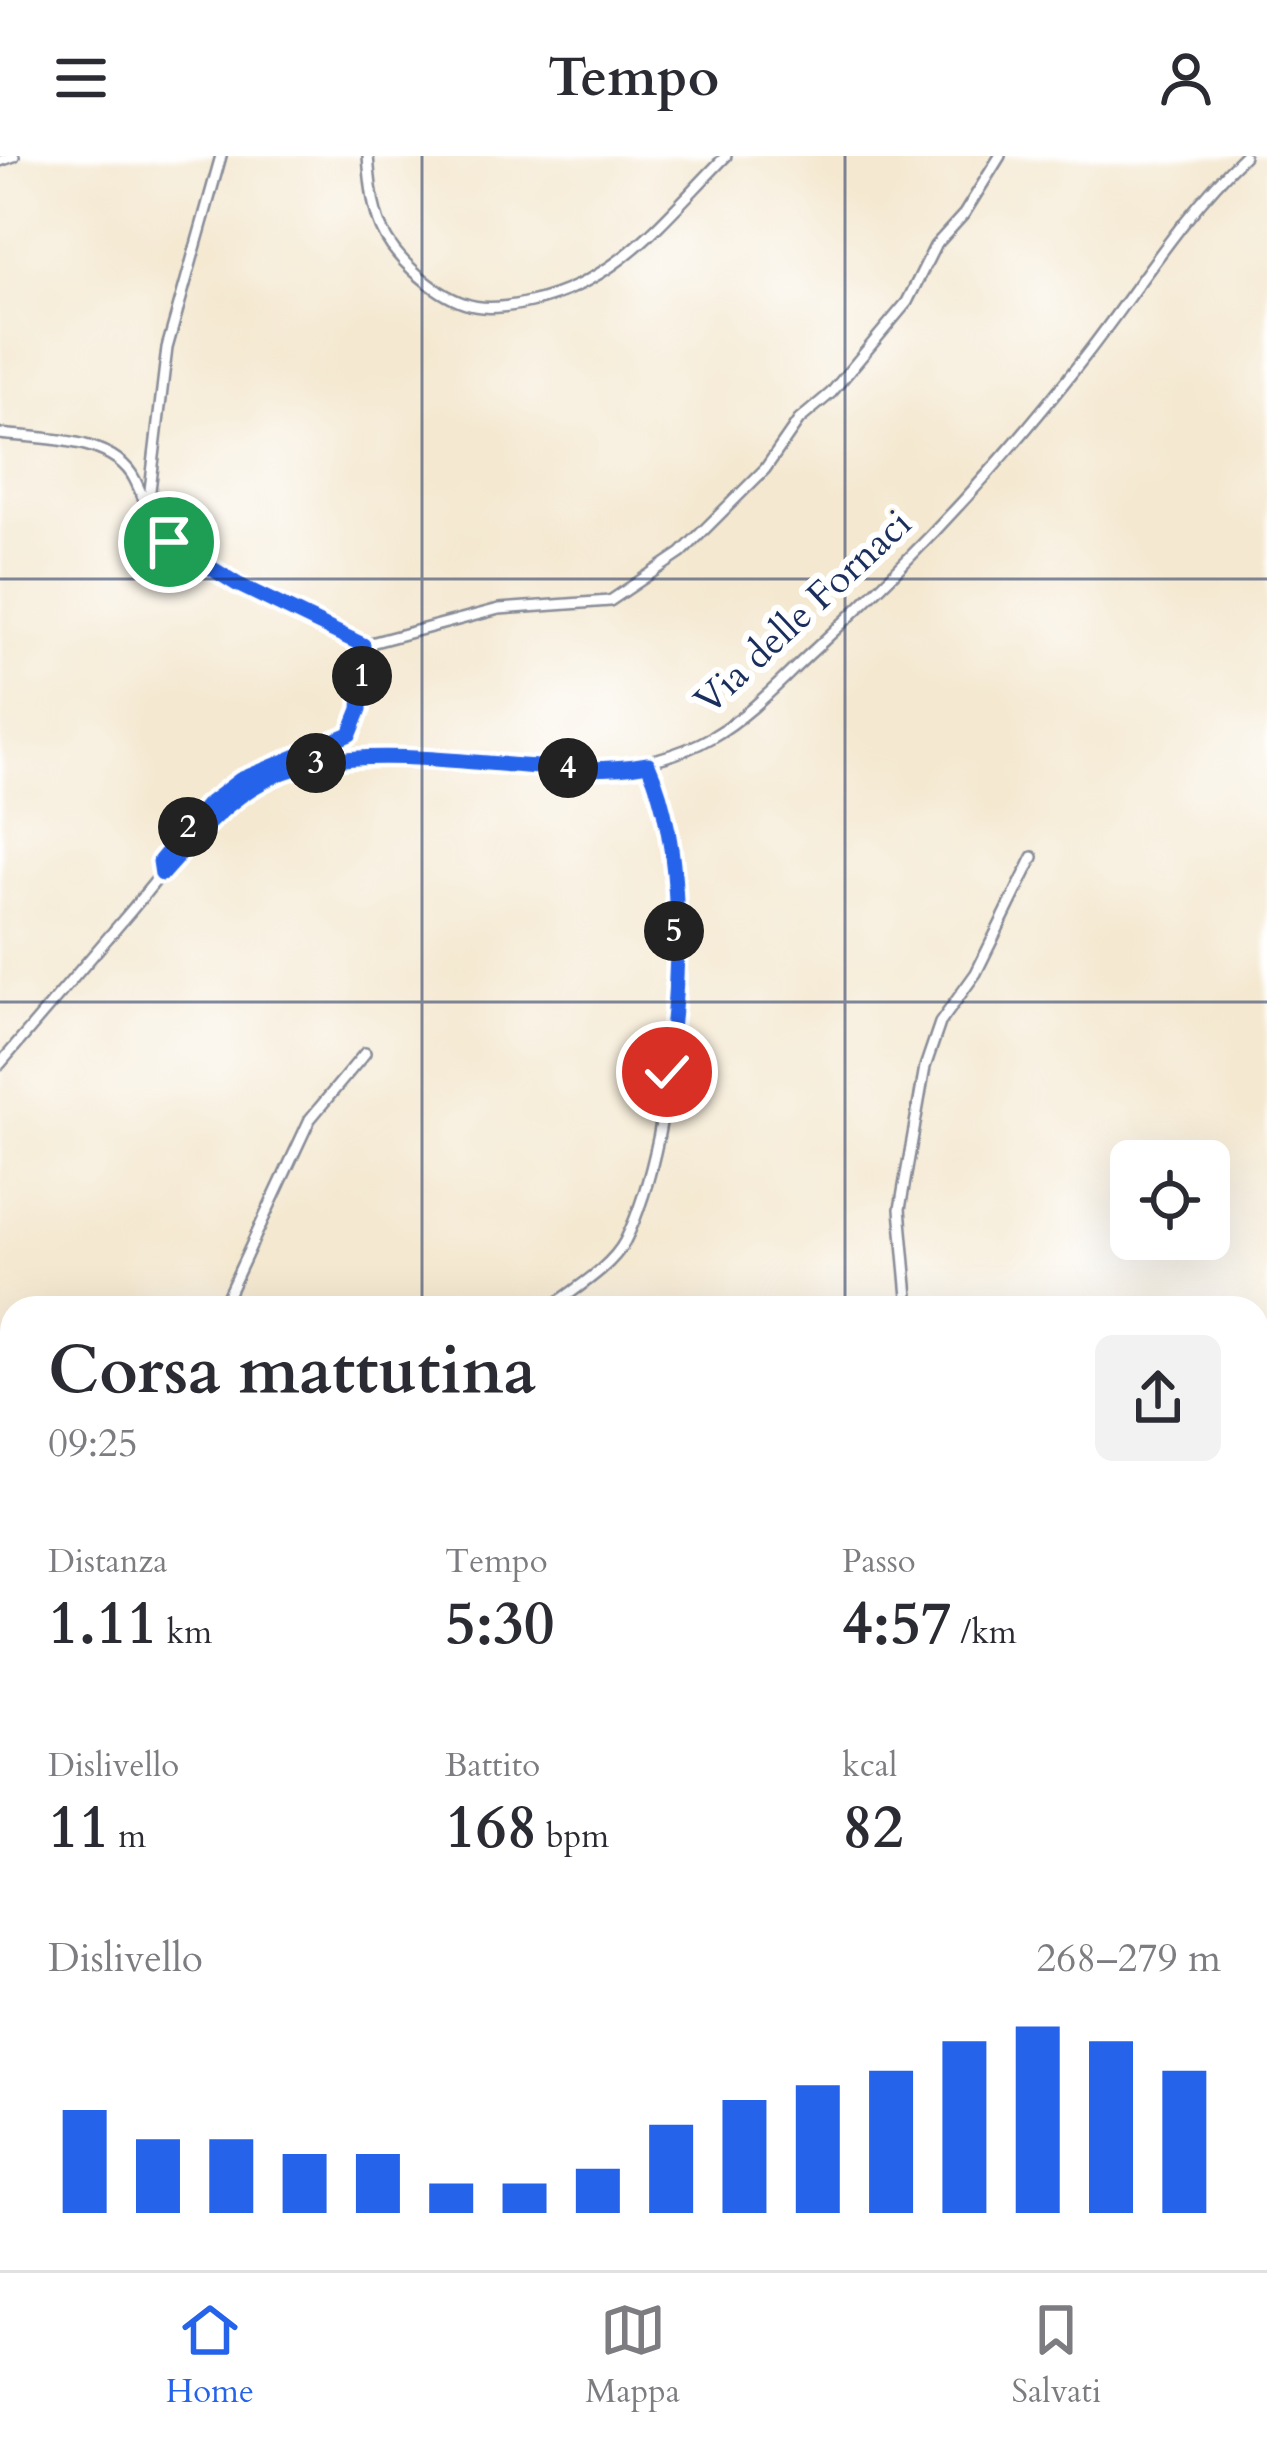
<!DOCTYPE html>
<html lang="it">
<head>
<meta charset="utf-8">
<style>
	:root { --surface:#fff; --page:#f2f2f3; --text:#2b2b33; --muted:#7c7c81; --line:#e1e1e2; --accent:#2563eb }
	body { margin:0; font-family:Cardo,serif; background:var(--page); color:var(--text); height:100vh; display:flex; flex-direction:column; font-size:45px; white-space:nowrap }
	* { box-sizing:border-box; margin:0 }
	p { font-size:39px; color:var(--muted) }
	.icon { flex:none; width:66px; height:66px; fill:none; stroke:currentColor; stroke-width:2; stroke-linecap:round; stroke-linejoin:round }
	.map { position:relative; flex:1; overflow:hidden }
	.details { position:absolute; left:0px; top:1140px; width:1269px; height:975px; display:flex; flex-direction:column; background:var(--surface); border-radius:36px 36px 0 0; box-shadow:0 12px 48px #0002 }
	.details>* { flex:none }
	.fabs { position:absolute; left:1110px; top:984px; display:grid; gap:24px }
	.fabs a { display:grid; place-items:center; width:120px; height:120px; border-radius:18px; background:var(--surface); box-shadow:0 12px 48px #0002; font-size:60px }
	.pin { position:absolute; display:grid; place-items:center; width:102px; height:102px; color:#fff; margin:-51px; border:6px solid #fff; border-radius:50%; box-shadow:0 3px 12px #0007 }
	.km { position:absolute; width:60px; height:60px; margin:-30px; border-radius:50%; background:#222; color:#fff; font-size:33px; line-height:60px; text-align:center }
	.round { display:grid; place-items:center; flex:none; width:126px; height:126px; border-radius:18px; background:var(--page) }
	.head { display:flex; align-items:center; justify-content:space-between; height:204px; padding:0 48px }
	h1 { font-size:66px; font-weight:800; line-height:90px }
	.figures { display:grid; grid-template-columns:repeat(3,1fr); gap:18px; height:204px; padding:12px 48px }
	.figures div { display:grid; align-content:center }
	.figures b { font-size:60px; font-weight:800 }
	.figures small { font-size:33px; font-weight:400 }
	.figures p { font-size:33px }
	.chart { height:336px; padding:24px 48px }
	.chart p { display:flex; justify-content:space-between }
	.chart svg { width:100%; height:216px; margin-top:12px; stroke:var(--accent); stroke-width:6 }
	header { display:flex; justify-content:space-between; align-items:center; height:156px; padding:0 48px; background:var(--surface); font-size:54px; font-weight:800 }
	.tabs { display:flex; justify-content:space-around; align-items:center; height:168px; border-top:3px solid var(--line); background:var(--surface); font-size:33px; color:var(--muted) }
	.tabs a { display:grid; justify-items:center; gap:6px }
	.tabs .selected { color:var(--accent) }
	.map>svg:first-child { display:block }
</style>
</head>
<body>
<header><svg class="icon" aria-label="menu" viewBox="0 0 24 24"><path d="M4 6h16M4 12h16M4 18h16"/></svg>Tempo<svg class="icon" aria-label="person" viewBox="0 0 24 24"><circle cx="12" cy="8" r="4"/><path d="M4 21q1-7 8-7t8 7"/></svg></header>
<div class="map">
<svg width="1267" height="2114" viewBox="0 0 1267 2114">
	<rect width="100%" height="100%" fill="#fff"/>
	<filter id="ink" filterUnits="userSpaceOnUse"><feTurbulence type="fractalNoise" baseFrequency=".00833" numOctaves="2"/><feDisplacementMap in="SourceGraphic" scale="24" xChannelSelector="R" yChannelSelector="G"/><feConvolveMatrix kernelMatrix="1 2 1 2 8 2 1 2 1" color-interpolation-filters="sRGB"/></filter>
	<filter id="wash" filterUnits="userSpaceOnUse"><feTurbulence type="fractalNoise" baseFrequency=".004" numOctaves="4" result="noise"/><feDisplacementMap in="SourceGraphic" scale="48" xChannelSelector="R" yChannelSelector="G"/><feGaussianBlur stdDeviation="2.7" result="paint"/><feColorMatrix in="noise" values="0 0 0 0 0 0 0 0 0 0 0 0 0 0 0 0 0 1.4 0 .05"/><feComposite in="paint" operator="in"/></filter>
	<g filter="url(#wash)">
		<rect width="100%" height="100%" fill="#f4e8d0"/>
		<path fill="#a6d988" stroke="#608473" stroke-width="3" d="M1257,1858L1267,1860V2114H1153L1145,2103H1257Z
			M189,2103H299C264,2114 225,2114 189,2103Z
			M332,2103H425L432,2114H344Z
			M501,2103H620L625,2114H481Z"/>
	</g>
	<g filter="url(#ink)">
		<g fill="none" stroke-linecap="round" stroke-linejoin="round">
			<defs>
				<path id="minor" d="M368,0C373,61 378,88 428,127C463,154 487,156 530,146C619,126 665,61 726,0
					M0,5L14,0
					M0,278C43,283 114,281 135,324C148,351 155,375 179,395L363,489L360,553L350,578C335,590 315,591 297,598C240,618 188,656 159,709L162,718
					M148,351L167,192L221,0
					M363,489L499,453L610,445L681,397L765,313L799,264L831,237L907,146L935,90L964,58L1000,0
					M0,908C43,857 87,807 130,756C170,708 210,653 266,624C396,557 574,660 712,581C751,559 782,523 815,493C913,403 1005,304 1086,199C1138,132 1183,58 1244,0
					M222,1152L310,963L365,897
					M550,1152C574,1133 611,1112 625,1085C680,976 696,720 648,608
					M909,1152L900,1053L925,911L940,867L976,817L1033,701
					M0,1443L12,1429
					M0,1509L12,1496
					M0,1553H12
					M0,1579H12
					M0,1599L12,1600
					M0,1630L12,1631
					M1257,1841L1267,1844
					M633,2103L638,2114"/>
				<path id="secondary" d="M0,1858L12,1876
					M0,1916L12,1904
					M0,2028L12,2027
					M159,2103L197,2114"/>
			</defs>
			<use href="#minor" stroke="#888c97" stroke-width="14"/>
			<use href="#secondary" stroke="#888c97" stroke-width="18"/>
			<use href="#minor" stroke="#fff" stroke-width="9"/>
			<use href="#secondary" stroke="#fff" stroke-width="14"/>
		</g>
	</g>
	<g fill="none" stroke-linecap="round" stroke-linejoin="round" filter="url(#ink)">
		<defs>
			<path id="route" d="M169,386L237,428L363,489L360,553L350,578L240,624L206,650L160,705L162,718C194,683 222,647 264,625C365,571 533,629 648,608C686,693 680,825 667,916"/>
		</defs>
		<use href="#route" stroke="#fff" stroke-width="24"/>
		<use href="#route" stroke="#2563eb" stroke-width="15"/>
	</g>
	<path fill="none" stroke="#1b2f5e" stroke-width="3" stroke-opacity="0.55" d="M422,0V1152M845,0V1152M0,423H1267M0,846H1267M0,1268H12M1257,1268H1267M0,1691H12M1257,1691H1267M422,2103V2114M845,2103V2114"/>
	<g text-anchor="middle" stroke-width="12" stroke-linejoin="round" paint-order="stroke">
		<g font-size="39" fill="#1b2f5e" stroke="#fff">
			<text transform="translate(802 455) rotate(-43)" y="14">Via delle Fornaci</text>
		</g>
	</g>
</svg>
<div class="fabs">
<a><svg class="icon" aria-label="locate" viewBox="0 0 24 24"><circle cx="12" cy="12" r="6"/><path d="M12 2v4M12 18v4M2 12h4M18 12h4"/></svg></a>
</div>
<div class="pin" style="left:169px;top:386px;background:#1e9e55"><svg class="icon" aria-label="arrive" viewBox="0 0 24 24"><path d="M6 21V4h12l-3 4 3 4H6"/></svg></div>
<div class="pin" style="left:667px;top:916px;background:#d93025"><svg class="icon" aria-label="check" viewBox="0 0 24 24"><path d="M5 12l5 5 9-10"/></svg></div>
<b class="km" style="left:362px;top:520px">1</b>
<b class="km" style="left:188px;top:671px">2</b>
<b class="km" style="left:316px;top:607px">3</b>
<b class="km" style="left:568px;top:612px">4</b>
<b class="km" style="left:674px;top:775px">5</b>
<section class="details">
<div class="head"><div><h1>Corsa mattutina</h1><p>09:25</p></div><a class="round"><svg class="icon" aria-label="share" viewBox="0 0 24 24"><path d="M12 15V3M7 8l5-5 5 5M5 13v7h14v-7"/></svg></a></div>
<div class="figures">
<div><p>Distanza</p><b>1.11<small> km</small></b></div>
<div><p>Tempo</p><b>5:30</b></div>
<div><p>Passo</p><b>4:57<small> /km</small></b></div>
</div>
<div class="figures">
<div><p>Dislivello</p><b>11<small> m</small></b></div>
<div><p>Battito</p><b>168<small> bpm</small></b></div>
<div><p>kcal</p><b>82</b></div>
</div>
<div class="chart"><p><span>Dislivello</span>268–279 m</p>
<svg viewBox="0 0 160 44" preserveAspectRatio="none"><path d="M5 44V23M15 44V29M25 44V29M35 44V32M45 44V32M55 44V38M65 44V38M75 44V35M85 44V26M95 44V21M105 44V18M115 44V15M125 44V9M135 44V6M145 44V9M155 44V15"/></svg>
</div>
</section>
</div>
<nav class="tabs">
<a class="selected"><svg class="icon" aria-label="home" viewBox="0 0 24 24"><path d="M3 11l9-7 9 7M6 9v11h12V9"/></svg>Home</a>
<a><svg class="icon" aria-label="map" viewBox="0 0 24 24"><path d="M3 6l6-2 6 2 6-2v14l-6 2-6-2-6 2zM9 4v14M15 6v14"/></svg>Mappa</a>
<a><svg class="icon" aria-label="saved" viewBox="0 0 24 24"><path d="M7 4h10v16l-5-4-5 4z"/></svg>Salvati</a>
</nav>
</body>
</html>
